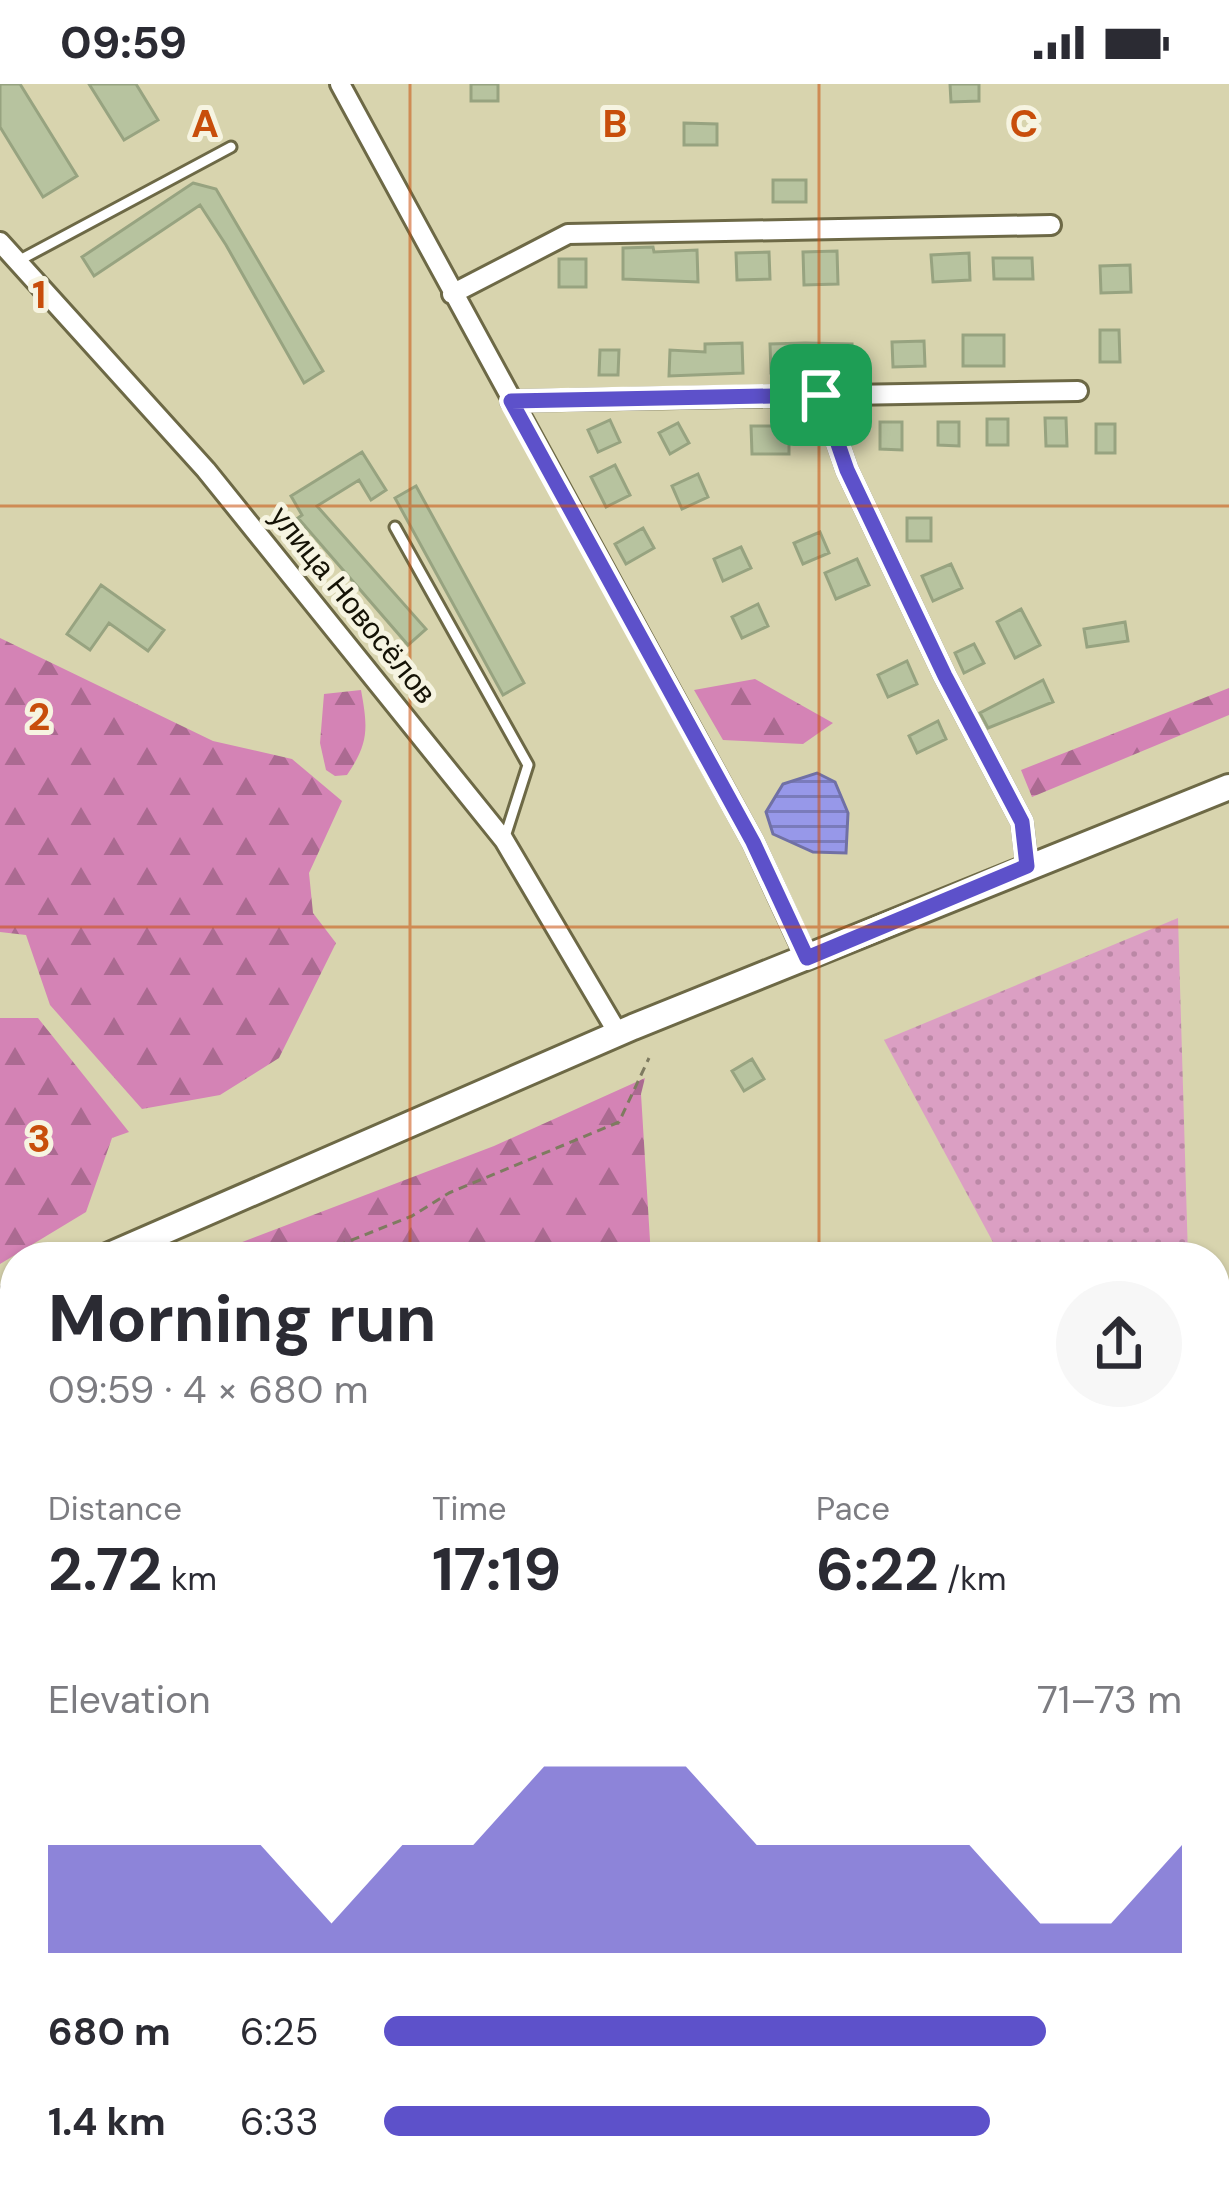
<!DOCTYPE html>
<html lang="en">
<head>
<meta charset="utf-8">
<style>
	:root { --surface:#fff; --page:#f7f7f7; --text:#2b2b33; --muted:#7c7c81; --accent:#5d51ca }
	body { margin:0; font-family:"DM Sans",sans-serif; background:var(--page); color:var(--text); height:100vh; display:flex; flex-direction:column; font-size:45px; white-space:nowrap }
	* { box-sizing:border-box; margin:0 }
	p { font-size:39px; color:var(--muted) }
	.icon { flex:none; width:66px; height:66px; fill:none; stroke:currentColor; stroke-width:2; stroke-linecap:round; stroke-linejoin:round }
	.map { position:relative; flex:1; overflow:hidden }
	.details { position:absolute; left:0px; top:1158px; width:1230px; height:951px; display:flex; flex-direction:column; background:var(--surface); border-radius:48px 48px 0 0; box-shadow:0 3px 9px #0004 }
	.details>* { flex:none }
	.pin { position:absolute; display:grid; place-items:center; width:102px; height:102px; color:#fff; margin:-51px; border-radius:24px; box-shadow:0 6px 18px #0006 }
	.round { display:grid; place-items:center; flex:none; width:126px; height:126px; border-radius:63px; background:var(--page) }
	.overview { display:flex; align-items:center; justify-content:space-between; height:204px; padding:0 48px }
	h1 { font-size:66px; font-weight:700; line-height:90px }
	.figures { display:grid; grid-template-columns:repeat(3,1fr); gap:18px; height:204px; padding:12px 48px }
	.figures div { display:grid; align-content:center }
	.figures b { font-size:60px; font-weight:700 }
	.figures small { font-size:33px; font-weight:400 }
	.figures p { font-size:33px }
	.chart { height:336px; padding:24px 48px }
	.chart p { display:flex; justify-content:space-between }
	.chart svg { width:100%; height:216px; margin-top:12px; fill:var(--accent); opacity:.7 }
	ul { padding:0 48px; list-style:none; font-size:39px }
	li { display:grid; grid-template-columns:192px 144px 1fr; align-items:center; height:90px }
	li i { height:30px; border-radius:15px; background:var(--accent) }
	.status { display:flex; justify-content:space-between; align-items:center; height:84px; padding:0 60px; background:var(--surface); direction:ltr }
	.status svg { height:33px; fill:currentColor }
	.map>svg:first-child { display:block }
</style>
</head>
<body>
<div class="status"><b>09:59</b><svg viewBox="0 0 49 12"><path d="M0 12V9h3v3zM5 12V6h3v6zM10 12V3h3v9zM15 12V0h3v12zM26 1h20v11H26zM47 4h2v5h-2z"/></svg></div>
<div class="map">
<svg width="1229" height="2108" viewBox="0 0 1229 2108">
	<defs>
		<pattern id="grass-dots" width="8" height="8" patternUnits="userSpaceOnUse" patternTransform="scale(3)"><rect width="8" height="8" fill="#db9fc3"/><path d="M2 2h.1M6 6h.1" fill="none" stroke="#bb88a6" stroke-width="1.8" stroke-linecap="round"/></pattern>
		<pattern id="forest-firs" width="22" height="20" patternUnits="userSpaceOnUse" patternTransform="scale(3)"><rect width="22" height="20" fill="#d483b5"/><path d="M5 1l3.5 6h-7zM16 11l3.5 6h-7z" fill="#ab6a91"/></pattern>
		<pattern id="water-rules" width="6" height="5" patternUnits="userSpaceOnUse" patternTransform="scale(3)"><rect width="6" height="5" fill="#9798e9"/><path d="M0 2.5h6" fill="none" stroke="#7a7bbb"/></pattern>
	</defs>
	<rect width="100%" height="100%" fill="#d8d4ae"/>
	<path fill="url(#grass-dots)" d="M1178,834L1188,1173H1001L884,956Z"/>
	<path fill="url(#forest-firs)" d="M0,554L213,657L292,675L342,717L309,789L313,829L336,859L279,974L220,1011L142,1025L50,921L26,851L0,848Z
		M755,595L833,639L803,660L723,656L694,606Z
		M1229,604V631L1032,713L1021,686Z
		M361,606C368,644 369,659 347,691L335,692L326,686L320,659L324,610Z
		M0,934H38L129,1048L112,1054L86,1128L0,1180Z
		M645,994L641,1010L651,1173H203L494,1062Z
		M15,1245V2094H474L476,2108H0V1251Z
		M495,2094H668L666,2108H502Z
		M938,2094H1004L1019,2108H830L869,2102L927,2105Z"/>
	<path fill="url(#water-rules)" stroke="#7070a5" stroke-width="3" d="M817,689L835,698L848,729L846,769L813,768L773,750L766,728L783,700Z"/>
	<path fill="#b7c39f" stroke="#97a380" stroke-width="3" d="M0,0H20L77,92L43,113L0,43Z
		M89,0H136L158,36L124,56Z
		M471,0H498V17H471Z
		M950,0H979V17L951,18Z
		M684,39L717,40V61H684Z
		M773,96H806V118H773Z
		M193,99L216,105L323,287L304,299L226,161L200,121L94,192L82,173Z
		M653,163L654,168L697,166L698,198L623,195V164Z
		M837,167L838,200L804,201L803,168Z
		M769,168L770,195L737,196L736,169Z
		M969,169L970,196L933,198L931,171Z
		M993,174H1032L1033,195H994Z
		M559,175H586V203H559Z
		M1130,181L1131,208L1101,209L1100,182Z
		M1100,246H1119L1120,278H1100Z
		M963,251H1004V282H963Z
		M924,257L925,282L893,283L892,258Z
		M742,259L743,289L669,292L670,266L705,268V260Z
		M805,259L852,260L851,285L771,289L770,260Z
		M600,266H619L618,291H599Z
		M1045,334H1066L1067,362H1046Z
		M987,335H1008V361H987Z
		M610,336L620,358L598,368L588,346Z
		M880,338H902V366L880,365Z
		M938,338H959V362L938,361Z
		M678,339L689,359L670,370L659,349Z
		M1096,340H1115V369H1096Z
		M751,342H789V370H752Z
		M362,368L386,406L371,416L359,396L317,422L426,545L408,561L298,434L302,431L291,412Z
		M615,381L630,411L606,423L591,393Z
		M698,390L708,413L682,425L672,402Z
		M416,402L524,599L503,611L395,414Z
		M907,434H931V457H907Z
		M643,444L654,464L626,480L615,460Z
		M820,448L829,469L803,480L794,459Z
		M741,463L751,484L723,497L714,475Z
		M857,475L869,501L836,515L825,489Z
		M951,480L962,504L933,517L922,492Z
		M101,501L164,546L148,567L109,539L90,566L67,550Z
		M758,520L768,542L742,554L732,533Z
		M1021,525L1040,561L1015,574L997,538Z
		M1125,538L1128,557L1087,563L1084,545Z
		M974,560L984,579L964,589L955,569Z
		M907,577L917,600L888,613L878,591Z
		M1043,596L1053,618L988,644L980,629Z
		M938,637L946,655L917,669L909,652Z
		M752,975L764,995L744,1007L732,987Z"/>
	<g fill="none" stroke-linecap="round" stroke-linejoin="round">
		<defs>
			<path id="service" d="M18,177L231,63
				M395,443L528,681L504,756"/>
			<path id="minor" d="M340,0L753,758L807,875
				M0,158L206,386L504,756L619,951
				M452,210L568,150L1051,141
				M821,311L847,386L945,592L1022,738L1027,781
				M511,317L1078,307"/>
			<path id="tertiary" d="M105,1173L633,943L1229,703
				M0,1218L15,1212"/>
		</defs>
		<use href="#service" stroke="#6d6946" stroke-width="15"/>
		<use href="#minor" stroke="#6d6946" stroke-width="24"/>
		<use href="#tertiary" stroke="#6d6946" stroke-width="30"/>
		<path stroke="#7e7b60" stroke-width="3" stroke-dasharray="9 6" stroke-linecap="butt" d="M309,1173L412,1132L449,1109L619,1038L649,974
			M0,1319L15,1311
			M954,2094L1000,2108
			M651,2108L653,2094"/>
		<use href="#service" stroke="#fff" stroke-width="9"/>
		<use href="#minor" stroke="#fff" stroke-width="18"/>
		<use href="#tertiary" stroke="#fff" stroke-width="24"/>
	</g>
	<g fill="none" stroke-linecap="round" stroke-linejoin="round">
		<defs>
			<path id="route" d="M821,311L847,386L945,592L1022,738L1027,782L807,874L753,758L511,317Z"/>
		</defs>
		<use href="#route" stroke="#fff" stroke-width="24"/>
		<use href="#route" stroke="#5d51ca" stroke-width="15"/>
	</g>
	<path fill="none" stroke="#c84e0b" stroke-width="3" stroke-opacity="0.55" d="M410,0V1173M819,0V1173M0,422H1229M0,843H1229M0,1265H15M1215,1265H1229M0,1686H15M1215,1686H1229M410,2094V2108M819,2094V2108"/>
	<g text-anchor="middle" stroke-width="10" stroke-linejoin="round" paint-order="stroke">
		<g font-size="30" fill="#151306" stroke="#f6f4e1">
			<text transform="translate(353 521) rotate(51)" y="10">улица Новосёлов</text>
		</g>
	</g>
	<g font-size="39" text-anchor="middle" font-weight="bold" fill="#c84e0b" stroke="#f6f4e1" stroke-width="10" stroke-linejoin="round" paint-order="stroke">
		<text x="205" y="53">A</text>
		<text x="615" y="53">B</text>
		<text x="1024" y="53">C</text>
		<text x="39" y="224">1</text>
		<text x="39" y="646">2</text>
		<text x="39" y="1068">3</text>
	</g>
</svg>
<div class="pin" style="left:821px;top:311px;background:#1e9e55"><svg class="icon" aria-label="arrive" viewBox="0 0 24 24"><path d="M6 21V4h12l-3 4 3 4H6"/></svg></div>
<section class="details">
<div class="overview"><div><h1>Morning run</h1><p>09:59 · 4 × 680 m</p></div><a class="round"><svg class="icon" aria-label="share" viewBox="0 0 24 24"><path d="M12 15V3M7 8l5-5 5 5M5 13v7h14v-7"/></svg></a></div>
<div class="figures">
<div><p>Distance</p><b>2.72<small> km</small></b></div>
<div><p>Time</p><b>17:19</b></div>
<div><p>Pace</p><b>6:22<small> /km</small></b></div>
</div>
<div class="chart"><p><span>Elevation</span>71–73 m</p>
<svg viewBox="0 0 160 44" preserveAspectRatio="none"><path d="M0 44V22L10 22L20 22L30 22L40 38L50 22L60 22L70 6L80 6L90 6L100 22L110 22L120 22L130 22L140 38L150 38L160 22V44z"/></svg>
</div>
<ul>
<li><b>680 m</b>6:25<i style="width:83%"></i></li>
<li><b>1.4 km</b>6:33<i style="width:76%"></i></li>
</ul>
</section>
</div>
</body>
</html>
